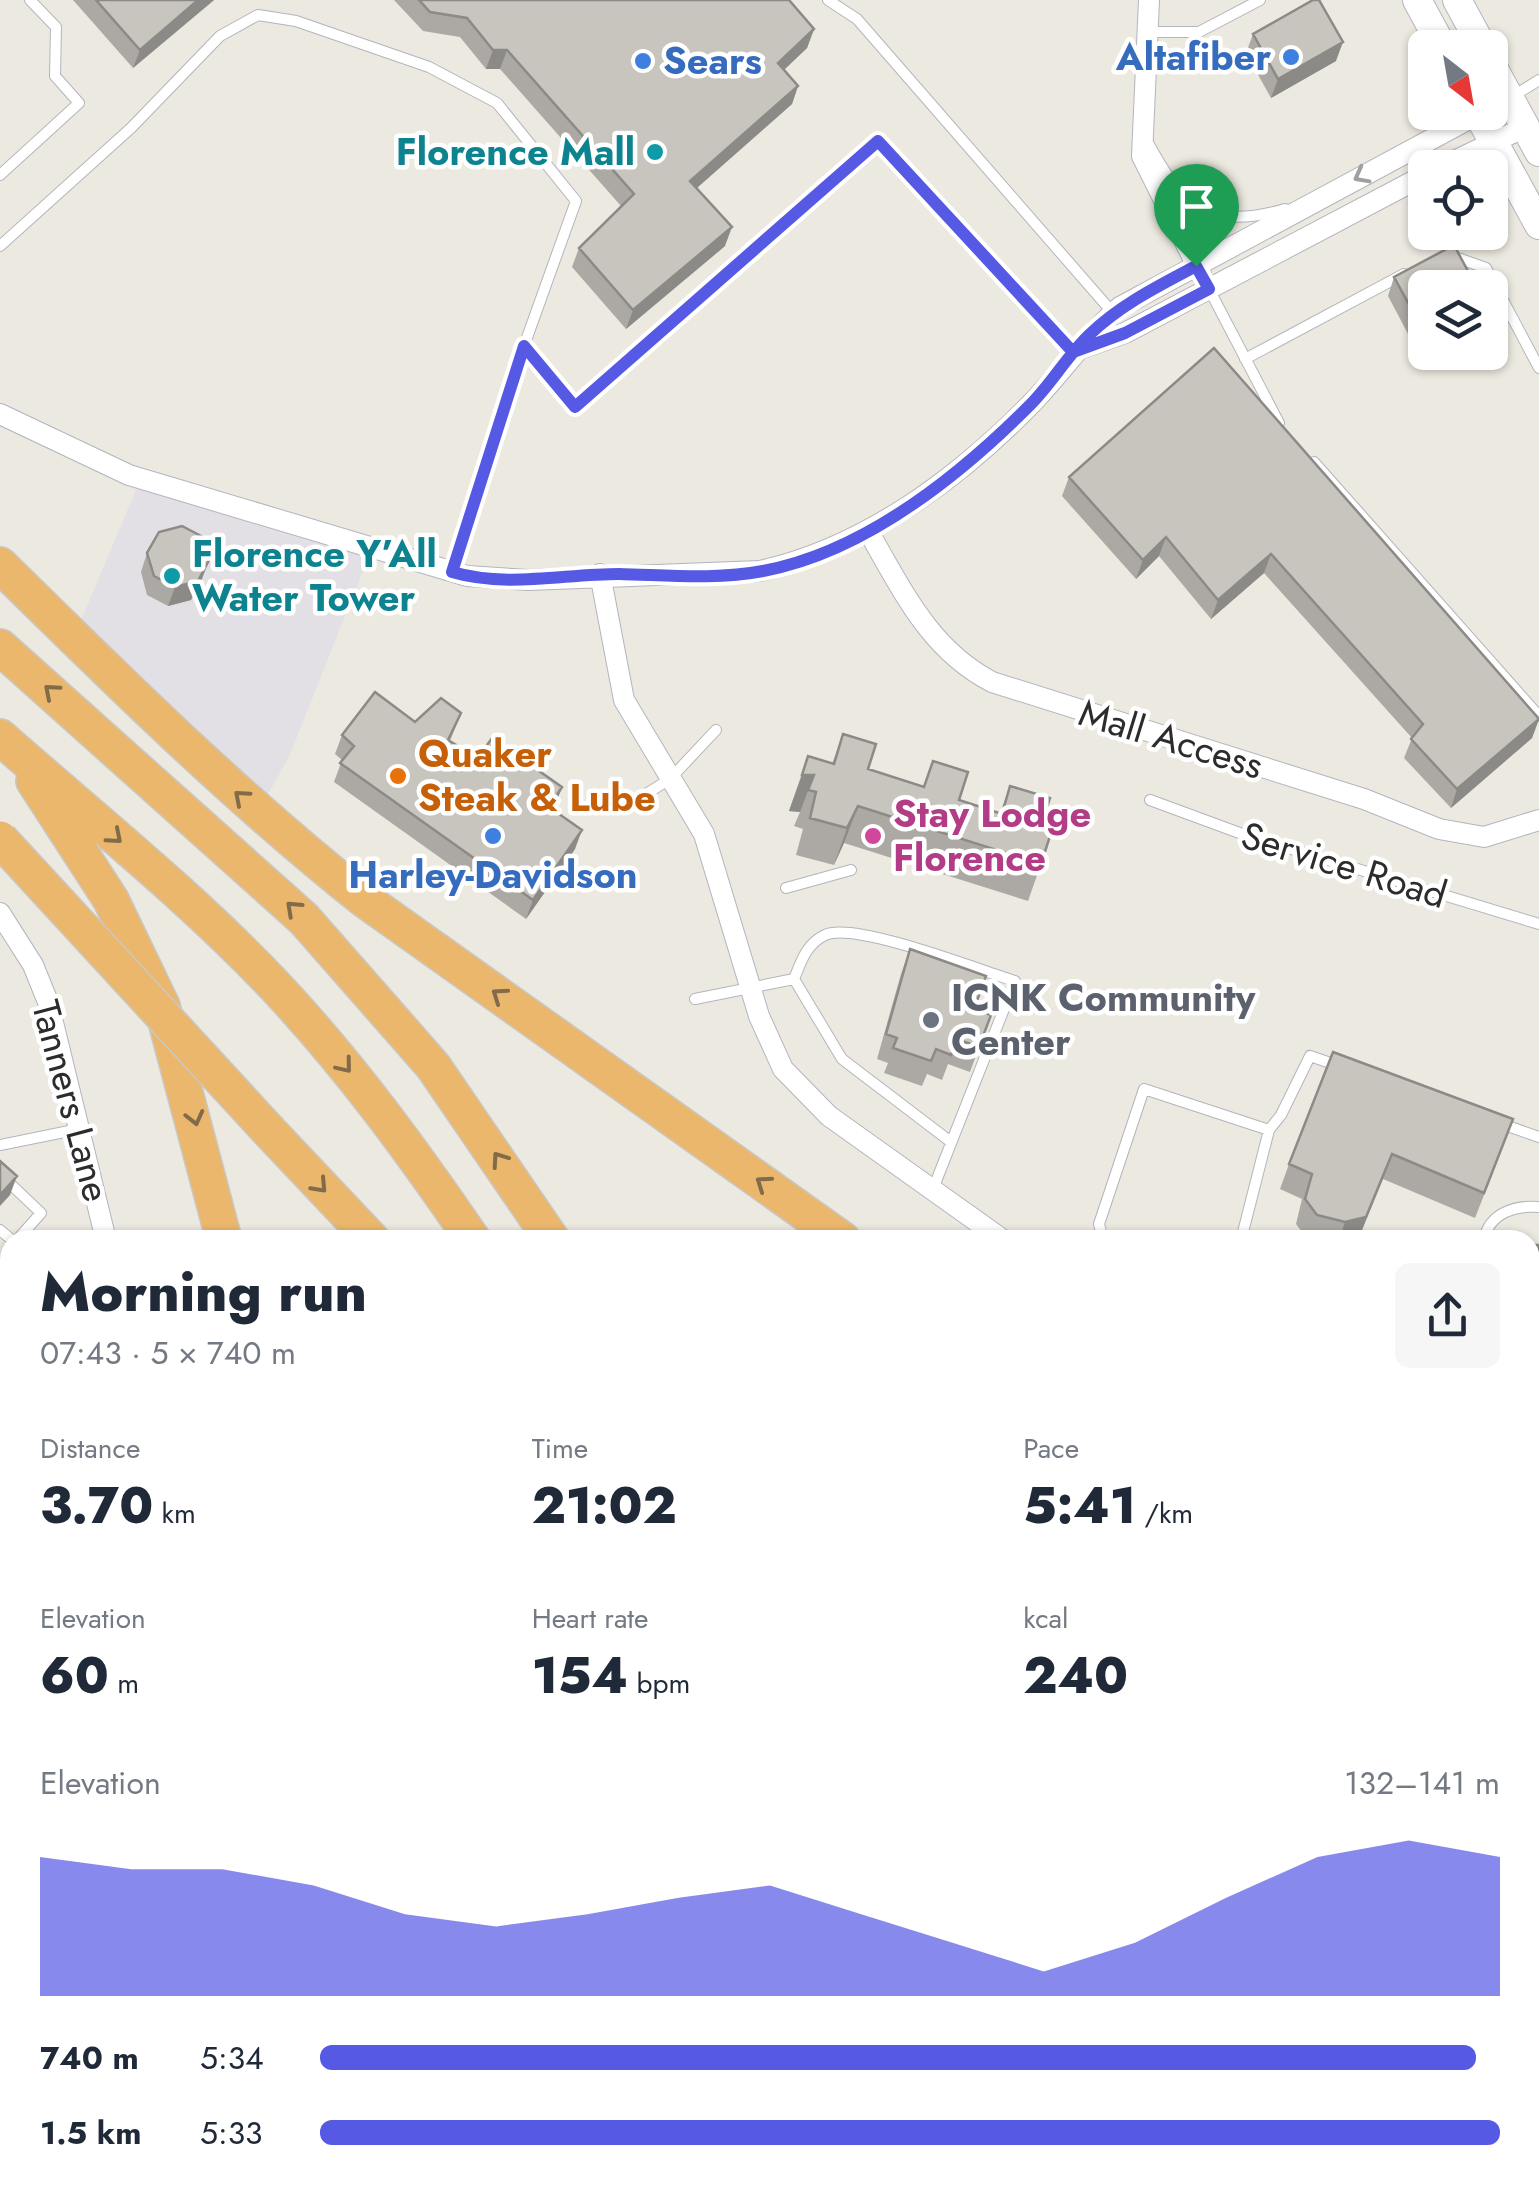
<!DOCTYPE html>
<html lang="en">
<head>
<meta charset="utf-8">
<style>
	:root { --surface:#fff; --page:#f6f6f7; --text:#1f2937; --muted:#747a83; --accent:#5559e4 }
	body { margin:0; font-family:Jost,sans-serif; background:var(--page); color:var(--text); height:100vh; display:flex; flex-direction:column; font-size:38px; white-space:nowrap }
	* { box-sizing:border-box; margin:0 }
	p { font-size:32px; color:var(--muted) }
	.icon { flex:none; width:55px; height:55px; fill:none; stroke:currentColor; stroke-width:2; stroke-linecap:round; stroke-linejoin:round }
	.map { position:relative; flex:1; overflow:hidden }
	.sheet { position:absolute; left:0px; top:1230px; width:1540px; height:960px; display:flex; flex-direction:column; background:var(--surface); border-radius:30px 30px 0 0; box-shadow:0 2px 8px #0004 }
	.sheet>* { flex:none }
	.needle { width:65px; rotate:149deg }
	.controls { position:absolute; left:1408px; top:30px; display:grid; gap:20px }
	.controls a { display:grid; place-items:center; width:100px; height:100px; border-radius:15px; background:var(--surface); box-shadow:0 2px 8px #0004; font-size:50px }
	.pin { position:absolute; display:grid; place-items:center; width:85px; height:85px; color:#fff; margin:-102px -42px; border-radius:50% 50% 50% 0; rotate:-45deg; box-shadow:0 0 10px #0007 }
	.pin .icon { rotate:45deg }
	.round { display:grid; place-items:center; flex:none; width:105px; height:105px; border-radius:15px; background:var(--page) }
	.head { display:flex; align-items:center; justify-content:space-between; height:170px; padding:0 40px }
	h1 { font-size:55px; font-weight:800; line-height:75px }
	.stats { display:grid; grid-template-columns:repeat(3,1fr); gap:15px; height:170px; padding:10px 40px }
	.stats div { display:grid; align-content:center }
	.stats b { font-size:50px; font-weight:800 }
	.stats small { font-size:28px; font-weight:400 }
	.stats p { font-size:28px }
	.chart { height:280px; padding:20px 40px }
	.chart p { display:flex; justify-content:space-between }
	.chart svg { width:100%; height:180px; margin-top:10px; fill:var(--accent); opacity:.7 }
	ul { padding:0 40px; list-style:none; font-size:32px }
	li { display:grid; grid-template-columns:160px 120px 1fr; align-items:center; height:75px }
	li i { height:25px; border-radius:12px; background:var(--accent) }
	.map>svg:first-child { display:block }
</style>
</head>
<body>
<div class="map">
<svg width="1539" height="2190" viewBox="0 0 1539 2190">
	<rect width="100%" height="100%" fill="#ece9e0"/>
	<path fill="#e2e0e5" d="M141,478L372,548L289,757L258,812L74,637Z"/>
	<path fill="#aedba4" d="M1539,2131V2190H1526Z
		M1110,2180H1233L1262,2190H1105Z"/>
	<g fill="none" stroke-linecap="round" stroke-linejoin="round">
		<defs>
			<path id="service" d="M828,0L857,19L1113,313
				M1147,32H1199L1260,0
				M1145,65L1214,53
				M1510,98L1539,80
				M1146,139C1182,206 1208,231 1285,209
				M0,175L79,103L55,76L56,27L30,0
				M0,246L131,128L220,36L258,15L296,21L429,67L497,103L576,201L524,346L453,572
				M1452,256L1486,268L1539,368
				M1209,289L1279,423
				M524,346L575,407L878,141L1073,351
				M1245,359L1404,274
				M1314,462L1539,716
				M1150,800L1245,835L1539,924
				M622,809L670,779L716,730
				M786,888L851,870
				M794,979L842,1059L951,1142
				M695,999L794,979C801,962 806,944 825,935C854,921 979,970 1015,981L933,1189
				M1499,1123L1539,1137
				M0,1145L79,1129
				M0,1174L41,1213L17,1240
				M0,1230L12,1240
				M1103,1240L1099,1224L1144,1089L1269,1130L1281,1115L1310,1056L1342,1067
				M1241,1240L1269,1130
				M1484,1240C1489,1213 1515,1205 1539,1207
				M1530,1359L1539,1358
				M1530,1561L1539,1554
				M1530,1596L1539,1601
				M0,1634L10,1629
				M0,1695L10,1713
				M1530,1833L1539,1835
				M0,1896L10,1890
				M1530,1900L1539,1901
				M0,1977L10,1995
				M0,2013L10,2007
				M256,2180L259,2190
				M1391,2180L1421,2190
				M86,2190L112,2180
				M1502,2190L1504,2180"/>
			<path id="minor" d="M1149,0L1142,156L1201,274
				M1440,168L1525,127
				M1080,349L1125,333L1425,175
				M0,414L129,475L467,576L528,580L760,571C864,548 958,479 1032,403C1063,371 1086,336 1120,307L1482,112
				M868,531C903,591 929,649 992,682L1364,799L1439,829L1484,837L1539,820
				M600,574L624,700L704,834L759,1016L783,1069L829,1116L1003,1240
				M0,913L33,965L48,1002L106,1240
				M188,2180L190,2190
				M1105,2190L1110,2180"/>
			<path id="secondary" d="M1417,0L1443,48
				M1457,0L1483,48
				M1490,62L1539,152
				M1477,112L1539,225"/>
			<path id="primary" d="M1530,1422H1539
				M1530,1454L1539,1455
				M0,1794L10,1788
				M0,1830L10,1825"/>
			<path id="motorway" d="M0,565C118,681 235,797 365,900L843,1240
				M0,647L304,919L433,1066L552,1240
				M0,737C93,819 191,897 276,987C350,1066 412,1151 473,1240
				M34,781L111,900L162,1006L224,1240
				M269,1131L372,1240
				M456,2180L458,2190
				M695,2180L697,2190
				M775,2190L776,2180
				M981,2190L987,2180"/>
		</defs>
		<use href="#service" stroke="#b4b4be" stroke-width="12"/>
		<use href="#minor" stroke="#b4b4be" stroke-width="22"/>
		<use href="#secondary" stroke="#b4b4be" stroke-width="30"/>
		<use href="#primary" stroke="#c8c8c8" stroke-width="32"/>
		<use href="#motorway" stroke="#c8c8c8" stroke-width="38"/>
		<use href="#service" stroke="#fff" stroke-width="10"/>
		<use href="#minor" stroke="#fff" stroke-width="20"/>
		<use href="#secondary" stroke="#fff" stroke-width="28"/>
		<use href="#primary" stroke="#e0d871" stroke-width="30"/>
		<use href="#motorway" stroke="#ebb76c" stroke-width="35"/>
		<defs>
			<path id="motorway-bridge" d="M0,839L269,1131"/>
		</defs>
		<use href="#motorway-bridge" stroke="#c8c8c8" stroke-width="38" stroke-linecap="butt"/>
		<use href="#motorway-bridge" stroke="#ebb76c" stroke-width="35"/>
	</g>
	<path fill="#aca9a4" d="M73,0H214L133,68Z
		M394,0H789L814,29L807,48L784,70L798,86L792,104L697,188L725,246L626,329L572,267L579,248L621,206L500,69H486L460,37L423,31Z
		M1253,34L1336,61L1271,98L1246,53Z
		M1394,277L1425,288V345L1416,349L1388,296Z
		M1214,348L1539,719L1532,738L1451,808L1404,758L1412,738L1264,573L1211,619L1159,556L1136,579L1062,496L1069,477Z
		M147,553L202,579L191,600L168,606L147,595L141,572Z
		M461,713L450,741L478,758L562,787L553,809L575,849L526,919L334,782L342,760L335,754L342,735Z
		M843,734L868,769L923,787L933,761L959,800L1000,813L1010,786L1041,826V864L1028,901L844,843L834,865L796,855L803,829L794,826L800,812L789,811L808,756L832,764Z
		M910,949L974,1009L991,1015L970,1072L948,1064L942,1080L927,1074L922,1086L884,1073L888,1063L877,1059L901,974Z
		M1504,1144L1475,1218L1383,1179L1358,1240H1308L1296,1224L1302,1199L1280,1189L1289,1164Z
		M10,1897V1942L0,1925V1912L4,1901Z
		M1530,1907L1539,1909V2035L1530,2033Z
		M10,2180H88L89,2183L87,2190H0Z
		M1274,2180H1302L1299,2186Z"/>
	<path fill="#8c8a86" d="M198,0H214L133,68L140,50Z
		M814,29L807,48L771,82L778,63Z
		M1343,42L1336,61L1271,98L1278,79Z
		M493,50H507L500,69H486Z
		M798,86L792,104L683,200L690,181Z
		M732,227L725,246L626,329L633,310Z
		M1425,329V345L1416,349L1423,330Z
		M1166,537L1159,556L1136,579L1143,560Z
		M1271,554L1264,573L1211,619L1218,600Z
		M209,560L202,579L191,600L168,606L175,587Z
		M1539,719L1532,738L1451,808L1457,789Z
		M802,775H814L800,812L789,811Z
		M562,787L555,806L542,825L549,807Z
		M858,806L844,843L834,865L847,828Z
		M582,830L575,849L526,919L533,900Z
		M1392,1154L1358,1240H1339L1345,1222Z
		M17,1176L10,1195L0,1206V1195Z
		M1530,1313H1539V1331L1530,1332Z
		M10,1665V1670L0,1675V1670Z
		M26,2180H53L49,2190H0Z
		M294,2180H314L292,2186Z
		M89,2183L87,2190H70Z"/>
	<path fill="#c8c5bf" stroke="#8c8a86" stroke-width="2.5" d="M96,0H198L140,50Z
		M419,0H789L814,29L778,63L798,86L690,181L732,227L633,310L579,248L634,194L507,50H493L467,18L430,12Z
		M1313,0H1319L1343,42L1278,79L1253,34Z
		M1454,245L1477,288H1425V329L1423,330L1394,277Z
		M1214,348L1539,719L1457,789L1411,739L1423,724L1271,554L1218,600L1166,537L1143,560L1069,477Z
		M182,526L203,537L209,560L198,581L175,587L154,576L147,553L159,532Z
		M375,692L415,722L441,698L461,713L448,740L478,758L492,738L562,787L549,807L582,830L533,900L340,763L354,746L342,735Z
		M843,734L876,744L868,769L924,787L933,761L968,772L959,800L1002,814L1010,786L1050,798L1041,826L1052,830L1041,864L858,806L847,828L810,818L816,792L808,790L814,775H802L808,756L834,764Z
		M910,949L986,976L974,1009L991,1015L979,1047L957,1039L951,1055L936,1049L931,1061L893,1048L897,1038L886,1034Z
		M1333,1052L1513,1119L1484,1193L1392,1154L1366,1217L1345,1222L1317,1215L1305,1199L1312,1174L1289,1164Z
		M0,1161L17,1176L0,1195Z
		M1531,1245H1539V1313H1530Z
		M10,1646V1665L0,1670V1649L8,1651Z
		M10,1897V1911L4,1901Z
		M1530,1907L1539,1909V2008L1530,2006Z
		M10,2060V2180H26L0,2190V2064Z
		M62,2180H88L89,2183L70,2190H65Z
		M333,2180H374L376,2190H296Z"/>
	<defs><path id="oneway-chevron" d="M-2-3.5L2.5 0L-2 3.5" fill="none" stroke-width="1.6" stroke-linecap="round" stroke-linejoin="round" transform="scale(2.5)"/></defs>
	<use stroke="#a0a0a0" href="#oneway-chevron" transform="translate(1361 176) rotate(152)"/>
	<g stroke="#826b49">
		<use href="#oneway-chevron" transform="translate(51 691) rotate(-139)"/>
		<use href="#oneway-chevron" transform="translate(241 797) rotate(-139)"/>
		<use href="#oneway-chevron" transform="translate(115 837) rotate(41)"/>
		<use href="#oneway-chevron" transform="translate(293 908) rotate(-137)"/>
		<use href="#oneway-chevron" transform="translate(499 995) rotate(-145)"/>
		<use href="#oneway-chevron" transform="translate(345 1066) rotate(51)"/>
		<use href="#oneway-chevron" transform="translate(195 1118) rotate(76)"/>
		<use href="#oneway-chevron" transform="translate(499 1159) rotate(-125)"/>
		<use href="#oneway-chevron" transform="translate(763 1183) rotate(-145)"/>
		<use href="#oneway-chevron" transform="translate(320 1186) rotate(47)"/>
	</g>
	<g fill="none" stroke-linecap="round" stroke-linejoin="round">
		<defs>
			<path id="route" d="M1196,266C1158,286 1120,305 1089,335C1067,356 1052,383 1030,405C958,477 865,552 763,571C716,580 666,575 619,574C563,574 507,588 452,572L524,346L575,407L878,141L1073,352L1125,333L1209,289L1196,266"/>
		</defs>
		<use href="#route" stroke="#fff" stroke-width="20"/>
		<use href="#route" stroke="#5559e4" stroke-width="12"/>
	</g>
	<g fill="#3f7fe0" stroke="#fff" stroke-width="4">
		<circle cx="1291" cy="57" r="10"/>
		<circle cx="643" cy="61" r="10"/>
		<circle cx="493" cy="836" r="10"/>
	</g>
	<g fill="#0f9aa8" stroke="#fff" stroke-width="4">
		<circle cx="655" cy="152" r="10"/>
		<circle cx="172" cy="576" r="10"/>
	</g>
	<circle fill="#e8710a" stroke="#fff" stroke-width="4" cx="398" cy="776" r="10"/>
	<circle fill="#d1479c" stroke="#fff" stroke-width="4" cx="873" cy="836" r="10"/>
	<circle fill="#6b7280" stroke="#fff" stroke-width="4" cx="931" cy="1020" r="10"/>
	<g text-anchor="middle" stroke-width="9" stroke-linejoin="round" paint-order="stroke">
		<g font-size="38" font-weight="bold" fill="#366cbe" stroke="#fff" text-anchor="end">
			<text x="1271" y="70">Altafiber</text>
			<text x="663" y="74" text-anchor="start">Sears</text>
			<text x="493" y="888" text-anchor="middle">Harley-Davidson</text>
		</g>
		<g font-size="38" font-weight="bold" fill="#0d838f" stroke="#fff" text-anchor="end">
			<text x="635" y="165">Florence Mall</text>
			<text x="192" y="567" text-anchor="start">Florence Y’All<tspan x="192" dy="44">Water Tower</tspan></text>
		</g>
		<g font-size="38" fill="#2c2c2c" stroke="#fff">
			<text transform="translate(1171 739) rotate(17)" y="13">Mall Access</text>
			<text transform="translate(1344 865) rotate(17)" y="13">Service Road</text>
			<text transform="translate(71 1101) rotate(75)" y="13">Tanners Lane</text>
		</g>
		<g font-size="38" font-weight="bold" fill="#c56008" stroke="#fff" text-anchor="start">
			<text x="418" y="767">Quaker<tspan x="418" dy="44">Steak &amp; Lube</tspan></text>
		</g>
		<g font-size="38" font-weight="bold" fill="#b23c85" stroke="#fff" text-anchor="start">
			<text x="893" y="827">Stay Lodge<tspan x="893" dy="44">Florence</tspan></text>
		</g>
		<g font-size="38" font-weight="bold" fill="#5b616d" stroke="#fff" text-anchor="start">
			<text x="951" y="1011">ICNK Community<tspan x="951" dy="44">Center</tspan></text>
		</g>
	</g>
</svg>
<div class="controls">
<a><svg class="needle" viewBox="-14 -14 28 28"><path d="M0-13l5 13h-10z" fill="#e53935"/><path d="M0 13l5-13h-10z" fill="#747a83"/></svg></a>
<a><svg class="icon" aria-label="locate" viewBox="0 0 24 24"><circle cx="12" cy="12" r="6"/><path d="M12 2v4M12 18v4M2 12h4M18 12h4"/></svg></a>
<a><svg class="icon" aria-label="layers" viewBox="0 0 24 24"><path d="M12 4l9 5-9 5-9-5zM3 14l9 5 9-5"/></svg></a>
</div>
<div class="pin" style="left:1196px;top:266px;background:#1e9e55"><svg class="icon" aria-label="arrive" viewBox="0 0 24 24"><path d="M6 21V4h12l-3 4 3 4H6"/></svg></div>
<section class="sheet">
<div class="head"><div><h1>Morning run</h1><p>07:43 · 5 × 740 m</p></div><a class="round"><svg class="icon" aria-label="share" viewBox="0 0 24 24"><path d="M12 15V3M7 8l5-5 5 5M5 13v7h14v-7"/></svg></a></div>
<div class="stats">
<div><p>Distance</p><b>3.70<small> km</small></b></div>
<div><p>Time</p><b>21:02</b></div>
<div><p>Pace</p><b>5:41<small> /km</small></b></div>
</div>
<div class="stats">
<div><p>Elevation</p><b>60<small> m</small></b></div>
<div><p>Heart rate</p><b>154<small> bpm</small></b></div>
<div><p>kcal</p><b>240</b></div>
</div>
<div class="chart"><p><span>Elevation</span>132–141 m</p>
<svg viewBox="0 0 160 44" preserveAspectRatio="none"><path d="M0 44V10L10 13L20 13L30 17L40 24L50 27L60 24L70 20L80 17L90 24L100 31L110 38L120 31L130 20L140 10L150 6L160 10V44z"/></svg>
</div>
<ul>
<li><b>740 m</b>5:34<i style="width:98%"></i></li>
<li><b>1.5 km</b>5:33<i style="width:100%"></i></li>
</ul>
</section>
</div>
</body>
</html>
